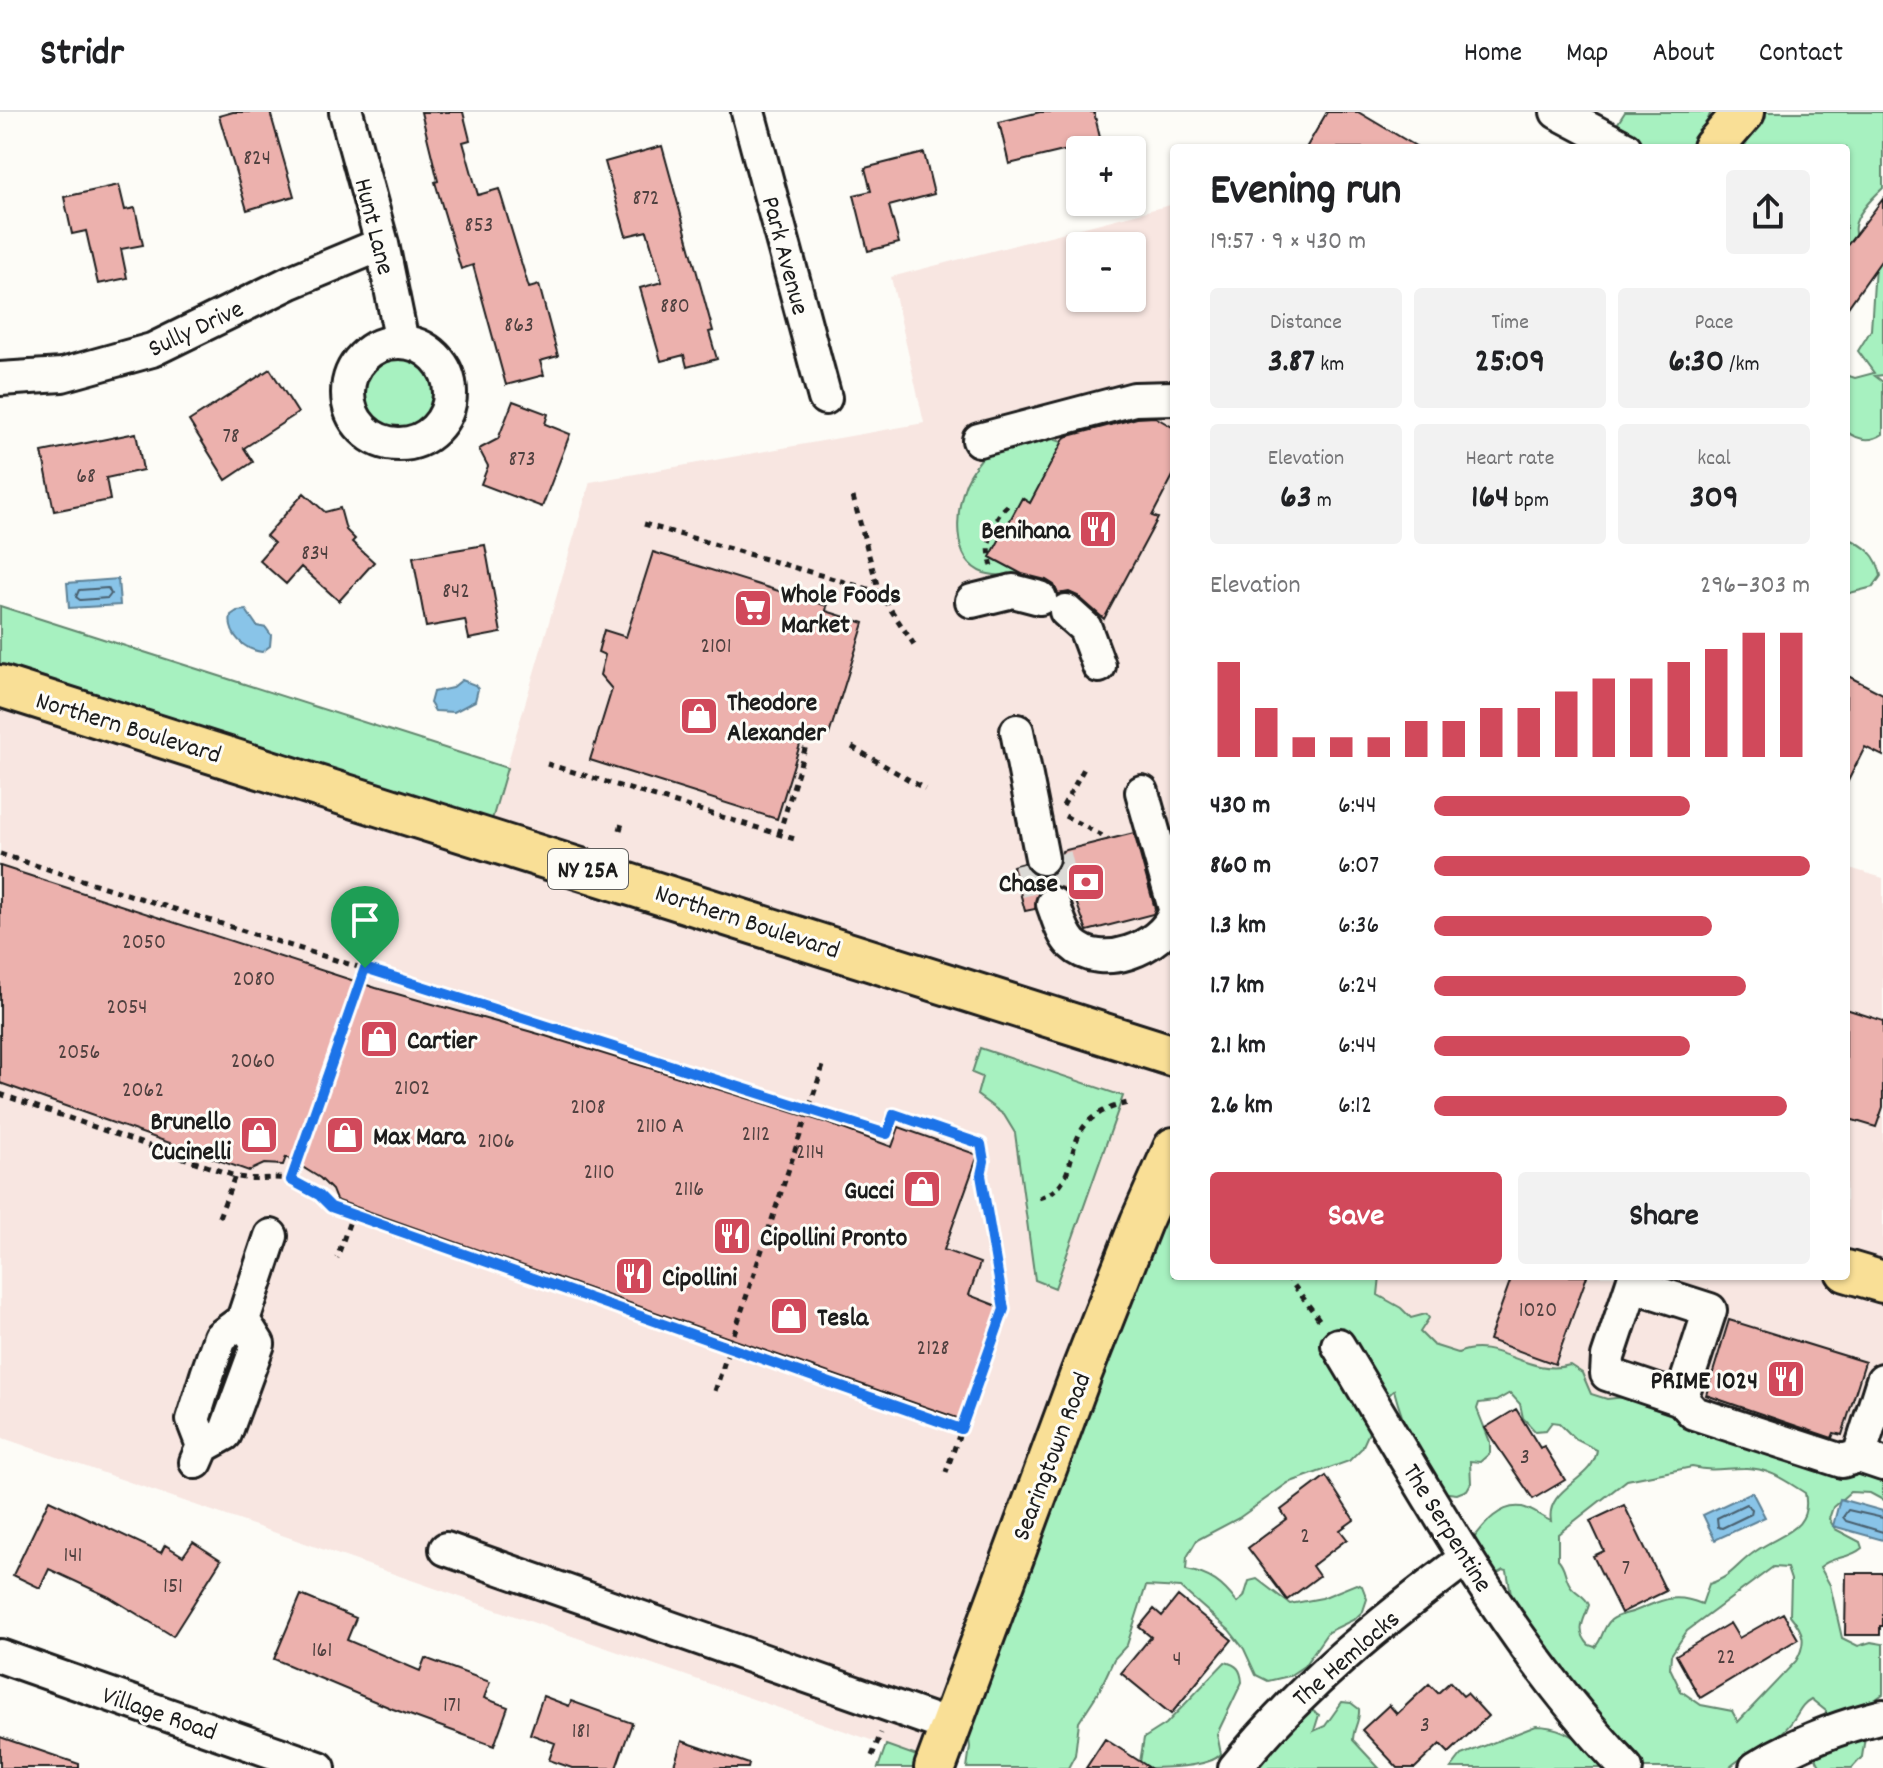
<!DOCTYPE html>
<html lang="en">
<head>
<meta charset="utf-8">
<style>
	:root { --surface:#fff; --page:#f2f2f2; --text:#202124; --muted:#757577; --line:#e0e0e0; --accent:#d1495b }
	body { margin:0; font-family:Dekko,sans-serif; background:var(--page); color:var(--text); height:100vh; display:flex; flex-direction:column; font-size:30px; white-space:nowrap }
	* { box-sizing:border-box; margin:0 }
	p { font-size:26px; color:var(--muted) }
	.icon { flex:none; width:44px; height:44px; fill:none; stroke:currentColor; stroke-width:2; stroke-linecap:round; stroke-linejoin:round }
	.map { position:relative; flex:1; overflow:hidden }
	.panel { position:absolute; left:1170px; top:32px; width:680px; height:1136px; display:flex; flex-direction:column; background:var(--surface); border-radius:8px; box-shadow:0 2px 6px #0004 }
	.panel>* { flex:none }
	.fabs { position:absolute; left:1066px; top:24px; display:grid; gap:16px }
	.fabs a { display:grid; place-items:center; width:80px; height:80px; border-radius:8px; background:var(--surface); box-shadow:0 2px 6px #0004; font-size:40px }
	.pin { position:absolute; display:grid; place-items:center; width:68px; height:68px; color:#fff; margin:-82px -34px; border-radius:50% 50% 50% 0; rotate:-45deg; box-shadow:0 0 8px #0007 }
	.pin .icon { rotate:45deg }
	.round { display:grid; place-items:center; flex:none; width:84px; height:84px; border-radius:8px; background:var(--page) }
	.summary { display:flex; align-items:center; justify-content:space-between; height:136px; padding:0 40px }
	h1 { font-size:44px; font-weight:800; line-height:60px }
	.stats { display:grid; grid-template-columns:repeat(3,1fr); gap:12px; height:136px; padding:8px 40px }
	.stats div { display:grid; align-content:center; border-radius:8px; background:var(--page); text-align:center }
	.stats b { font-size:34px; font-weight:800 }
	.stats small { font-size:22px; font-weight:400 }
	.stats p { font-size:22px }
	.chart { height:224px; padding:16px 40px }
	.chart p { display:flex; justify-content:space-between }
	.chart svg { width:100%; height:144px; margin-top:8px; stroke:var(--accent); stroke-width:6 }
	.cta { display:flex; gap:16px; margin-top:auto; padding:16px 40px }
	.cta a { flex:1; height:92px; border-radius:8px; background:var(--accent); color:#fff; font-size:32px; font-weight:800; line-height:92px; text-align:center }
	.cta a+a { background:var(--page); color:var(--text) }
	ul { padding:0 40px; list-style:none; font-size:26px }
	li { display:grid; grid-template-columns:128px 96px 1fr; align-items:center; height:60px }
	li i { height:20px; border-radius:10px; background:var(--accent) }
	header { display:flex; align-items:center; gap:48px; box-sizing:border-box; height:112px; padding:0 40px; background:var(--surface); border-bottom:2px solid var(--line) }
	header strong { font-size:38px }
	nav { display:flex; gap:44px; margin-inline-start:auto; font-size:28px }
	.map>svg:first-child { display:block }
</style>
</head>
<body>
<header>
<strong>Stridr</strong>
<nav><a>Home</a><a>Map</a><a>About</a><a>Contact</a></nav>
</header>
<div class="map">
<svg width="1883" height="1656" viewBox="0 0 1883 1656">
	<rect width="100%" height="100%" fill="#fdfcf7"/>
	<filter id="ink" filterUnits="userSpaceOnUse"><feTurbulence type="fractalNoise" baseFrequency=".0125" numOctaves="2"/><feDisplacementMap in="SourceGraphic" scale="16" xChannelSelector="R" yChannelSelector="G"/><feConvolveMatrix kernelMatrix="1 2 1 2 8 2 1 2 1" color-interpolation-filters="sRGB"/></filter>
	<g filter="url(#ink)">
		<path fill="#f8e6e1" fill-rule="evenodd" d="M1174,92V1036L937,1651L0,1325V573L486,725L590,370L924,311L891,165ZM1080,134H1132V186H1080Z
			M1846,755L1883,766V1372L1352,1209L1372,1164H1846Z"/>
		<path fill="#a7f1c0" stroke="#62866e" stroke-width="2" fill-rule="evenodd" d="M1625,0H1711L1696,36H1602Z
			M1750,0H1883V76C1853,104 1838,126 1883,150V263L1875,264L1883,270V322C1870,331 1858,328 1846,319V263L1855,266L1874,261L1858,239L1871,218L1875,154L1846,144V36H1718Z
			M348 281a51 51 0 1 1 102 0a51 51 0 1 1-102 0Z
			M1044,324L1062,330L1060,407L1022,387L991,445L1028,465C1014,463 997,465 984,461C950,449 956,398 966,371C972,358 981,346 991,335Z
			M1846,425C1865,434 1877,442 1881,464L1873,475L1846,482Z
			M0,494L507,656L487,725L0,573Z
			M980,936L1123,984L1055,1176L1035,1168L1015,1021L1004,1003L977,983L982,965L972,961Z
			M1174,1036V1164H1380L1378,1183L1401,1196L1411,1206L1426,1202L1429,1206L1420,1220L1433,1233L1458,1241C1496,1224 1528,1266 1570,1253L1582,1261L1591,1282L1607,1287L1625,1285L1666,1300L1864,1359L1883,1371V1388L1870,1381L1850,1380L1833,1395L1829,1407L1835,1417L1860,1430L1862,1436C1848,1448 1834,1443 1820,1455L1830,1473L1842,1526L1858,1534L1871,1530L1883,1532V1582L1870,1591L1862,1645L1852,1656H1822C1806,1639 1825,1619 1826,1599L1811,1587C1800,1593 1799,1601 1791,1611C1775,1632 1748,1638 1729,1656H1451L1461,1643L1536,1614C1558,1614 1576,1624 1592,1638L1584,1620L1587,1583L1561,1560L1513,1493L1507,1459L1503,1458L1489,1466L1458,1446C1476,1427 1492,1391 1522,1395C1532,1397 1541,1405 1551,1409C1545,1376 1594,1368 1597,1338L1575,1327L1559,1311L1552,1310L1546,1318L1535,1319L1523,1306L1520,1292L1510,1281L1496,1289L1479,1291L1477,1297L1490,1330V1341L1480,1350L1470,1349L1471,1371L1467,1378L1457,1382L1439,1380C1419,1345 1404,1317 1394,1278L1383,1289L1362,1336L1349,1349L1288,1371L1239,1406L1197,1428L1187,1445L1186,1458C1210,1462 1223,1472 1237,1491L1244,1485L1249,1469L1257,1467L1290,1492L1322,1486L1356,1472L1362,1474L1367,1487L1363,1499L1355,1507L1328,1520L1304,1554L1289,1564L1268,1569L1256,1563L1244,1537L1229,1518L1181,1476L1146,1474L1127,1533L1114,1547L1099,1579L1079,1610L1075,1643L1068,1656H967L970,1635L967,1611ZM1692,1355C1715,1360 1723,1356 1744,1356C1767,1355 1786,1369 1805,1381C1813,1419 1779,1422 1756,1439C1735,1453 1735,1463 1709,1472L1702,1492C1673,1480 1661,1489 1635,1499C1627,1502 1617,1503 1611,1508C1602,1516 1603,1527 1595,1535L1589,1533C1575,1518 1584,1509 1589,1493C1585,1483 1576,1482 1570,1473C1564,1464 1566,1455 1558,1447V1422L1627,1368ZM1773,1455L1787,1456L1791,1468L1790,1503C1804,1520 1807,1530 1796,1549L1738,1610L1732,1599L1701,1593L1681,1579L1670,1556L1671,1543L1687,1519Z
			M1225,1550C1237,1553 1241,1557 1242,1570L1217,1622L1221,1642C1209,1656 1161,1656 1139,1656L1144,1626L1166,1612Z
			M1342,1590L1351,1591L1359,1597C1360,1610 1353,1616 1353,1628L1379,1656H1226C1239,1607 1272,1612 1313,1599L1319,1603L1314,1619L1325,1614Z
			M886,1633L934,1650L932,1656H878Z"/>
		<path fill="#89c4e8" stroke="#5d8196" stroke-width="2" d="M118,467L120,493L69,496L67,471Z
			M246,498L257,514L266,516L271,523L270,534L262,540C244,538 227,522 231,503L237,499Z
			M462,568L475,573L478,577L475,589L454,600L435,599L430,591L433,580L452,576Z
			M1752,1380L1765,1405L1715,1428L1703,1403Z
			M1840,1387L1883,1399V1428L1833,1414Z"/>
		<g fill="none" stroke-linecap="round" stroke-linejoin="round">
			<path stroke="#485f6e" stroke-width="2" d="M108,476L111,482L108,486L80,488L76,485L79,478Z
				M1746,1392L1752,1397L1751,1402L1722,1416L1718,1415L1717,1406Z
				M1883,1406L1848,1398L1843,1405L1846,1409L1883,1420"/>
		</g>
		<path fill="#ecb1ad" stroke="#1c1c1c" stroke-width="2" d="M233,0H270L294,84L247,98L219,4Z
			M421,0H463L470,28L463,30L478,83L499,77L529,176L539,173L558,244L540,249L544,263L506,273L473,153L461,157L435,70L438,69Z
			M1040,0H1094L1101,30L1009,52L999,10Z
			M1327,0H1358L1419,36H1306Z
			M662,34L713,219L709,220L717,247L687,255L684,243L661,249L640,176L662,170L647,119L626,124L605,50Z
			M924,41L934,82L889,94L899,131L868,139L854,83L871,79L865,56Z
			M119,73L125,98L135,96L143,133L121,137L127,166L98,172L86,119L72,122L64,85Z
			M1883,87V146L1846,198V135Z
			M270,257L298,301L244,336L253,350L226,368L189,309Z
			M513,289L548,302L545,312L570,322L542,395L481,372L488,354L479,337L498,327Z
			M1155,305L1174,316V362L1152,404L1158,406L1104,507L1078,484L1069,480L1058,482L1054,473L1046,468L1022,462L990,445L1022,386L1030,391L1065,325L1137,306Z
			M136,321L143,358L106,366L110,388L54,399L42,340Z
			M304,381L325,400L340,396L346,418L355,427L352,430L374,450L339,489L301,455L286,472L259,448L274,431L266,424Z
			M485,433L501,521L469,527L465,508L426,515L413,445Z
			M653,440L827,494L826,499L864,511L829,623L816,619L813,629L802,626L777,707L590,648L612,577L600,563L605,543L598,540L604,518L626,525Z
			M1846,563L1883,582V644L1865,635L1846,673Z
			M1134,721L1155,797L1153,802L1087,819L1075,787H1072L1066,778L1056,773L1039,779L1035,797L1025,799L1013,754L1024,751L1035,764H1046L1060,753L1062,739Z
			M0,754L376,876L539,922L824,1010L892,1035L899,1015L978,1043L944,1138L980,1151L969,1183L1000,1195L960,1307L336,1088L332,1078L320,1066L286,1045L283,1053L264,1052L249,1059L0,971Z
			M1846,897L1883,909V995L1876,1015L1846,1006Z
			M1512,1164H1587L1555,1252L1489,1228Z
			M1729,1208L1865,1250L1842,1323L1834,1321L1832,1326L1706,1283Z
			M1516,1297L1540,1336L1544,1334L1565,1368L1533,1387L1485,1316Z
			M1326,1364L1354,1408L1340,1418L1347,1427L1312,1454L1319,1464L1287,1488L1248,1436L1287,1407L1281,1398Z
			M49,1388L161,1441L165,1433L183,1444L193,1430L221,1448L173,1524L109,1485L49,1457L40,1476L13,1463Z
			M1624,1393L1666,1479L1621,1501L1593,1444L1604,1439L1590,1409Z
			M1846,1461H1883V1514H1880V1523H1845Z
			M301,1483L356,1506L347,1528L420,1559L425,1546L490,1570L484,1586L508,1595L494,1634L393,1597L274,1547Z
			M1178,1484L1232,1528L1171,1602L1121,1561L1151,1525L1139,1515L1154,1497L1162,1504Z
			M1783,1501L1798,1527L1700,1586L1676,1543L1730,1511L1739,1526Z
			M1450,1570L1463,1584L1467,1581L1488,1604L1449,1641L1440,1632L1415,1656H1398L1362,1618L1389,1593L1397,1602L1429,1572L1438,1581Z
			M543,1584L569,1594L571,1589L632,1611L616,1656H572L549,1648L555,1631L530,1622Z
			M0,1625L79,1652V1656H0Z
			M1105,1627L1150,1656H1086Z
			M682,1629L749,1652L748,1656H673Z"/>
		<g fill="none" stroke-linecap="round" stroke-linejoin="round">
			<path stroke="#dbdad6" stroke-width="32" stroke-dasharray="32 16" stroke-linecap="butt" d="M1055,743L1066,789
				M1030,750L1042,795"/>
			<defs>
				<path id="minor" d="M346,0L382,132L402,230
					M748,0L825,286
					M1557,0L1625,36
					M348 281a51 51 0 1 1 102 0a51 51 0 1 1-102 0Z
					M0,267L62,263L152,238L291,170L382,132
					M979,328L1134,287L1174,286
					M972,489L1013,479L1040,486
					M1066,499L1085,516L1099,554
					M1017,619L1042,746
					M1142,680L1174,793
					M1053,792C1058,805 1062,822 1072,832C1101,860 1161,836 1174,803
					M1635,1164L1608,1245L1607,1262L1681,1287L1694,1301L1842,1349L1859,1344
					M1632,1173L1710,1198L1681,1287
					M1338,1233C1426,1379 1508,1533 1626,1656
					M1883,1268L1859,1344L1883,1352
					M203,1334L193,1308L207,1263L220,1225L243,1208L271,1124
					M196,1350L203,1334L225,1322L258,1232L243,1208
					M446,1437L949,1614
					M0,1544L319,1656
					M1235,1656C1301,1574 1382,1509 1466,1446
					M1756,1656C1796,1631 1838,1615 1883,1604"/>
				<path id="major" d="M1713,36L1744,0
					M0,574L1174,944
					M1846,1159L1883,1170
					M935,1656L1081,1262L1141,1110L1174,1036"/>
			</defs>
			<use href="#minor" stroke="#1c1c1c" stroke-width="38"/>
			<use href="#major" stroke="#1c1c1c" stroke-width="46"/>
			<path stroke="#1c1c1c" stroke-width="5" stroke-dasharray="6 6" stroke-linecap="butt" d="M853,385L879,480L917,537
				M644,412L879,480
				M992,454C985,431 991,405 1011,391
				M852,635L925,677
				M547,652L798,728
				M1063,694L1086,653
				M1065,704L1108,727
				M620,718L622,711
				M779,722L808,627
				M0,742L887,1022L894,1002L981,1032L984,1049L981,1063L1004,1197L946,1360
				M0,982L235,1064
				M291,1068L380,813
				M1039,1086C1093,1068 1047,1008 1128,991
				M352,1103L961,1317
				M219,1105L235,1064C254,1070 272,1063 291,1068C315,1075 326,1094 352,1103L337,1146
				M1287,1164L1321,1210
				M715,1279L823,954
				M872,1644L881,1621"/>
			<use href="#minor" stroke="#fdfcf7" stroke-width="32"/>
			<use href="#major" stroke="#f9df96" stroke-width="40"/>
		</g>
	</g>
	<g fill="none" stroke-linecap="round" stroke-linejoin="round" filter="url(#ink)">
		<defs>
			<path id="route" d="M365,856L887,1022L894,1002L981,1032L984,1049L981,1063L1004,1197L961,1317L331,1095L319,1083L291,1068Z"/>
		</defs>
		<use href="#route" stroke="#fff" stroke-width="16"/>
		<use href="#route" stroke="#1a73e8" stroke-width="10"/>
	</g>
	<defs>
		<symbol id="restaurant-square" viewBox="-11 -11 22 22"><rect x="-9" y="-9" width="18" height="18" rx="4" fill="#d1495b" stroke="#fdfcf7"/><path d="M-5-6h1v4h1v-4h1v4h1v-4h1v5L-1.5 .5V6h-2V.5L-5-1ZM5-6V6H3V1.5H1.5Q1.5-4 5-6Z" fill="#fff"/></symbol>
		<symbol id="supermarket-square" viewBox="-11 -11 22 22"><rect x="-9" y="-9" width="18" height="18" rx="4" fill="#d1495b" stroke="#fdfcf7"/><path d="M-6-5.5h2.5l.6 2H6L4.5 2H-2.5L-4.4-4H-6ZM-1.5 3.2a1.3 1.3 0 1 0 .1 0ZM3 3.2a1.3 1.3 0 1 0 .1 0Z" fill="#fff"/></symbol>
		<symbol id="shop-square" viewBox="-11 -11 22 22"><rect x="-9" y="-9" width="18" height="18" rx="4" fill="#d1495b" stroke="#fdfcf7"/><path d="M-5-2.5h2.3a2.7 3.5 0 0 1 5.4 0H5L5.5 6h-11ZM-1.5-2.5h3a1.5 2.3 0 0 0-3 0Z" fill="#fff"/></symbol>
		<symbol id="bank-square" viewBox="-11 -11 22 22"><rect x="-9" y="-9" width="18" height="18" rx="4" fill="#d1495b" stroke="#fdfcf7"/><path d="M-6-4H6V4H-6ZM0-2.3a2.3 2.3 0 1 0 0 4.6a2.3 2.3 0 1 0 0-4.6Z" fill="#fff"/></symbol>
	</defs>
	<g fill-rule="evenodd">
		<use href="#restaurant-square" x="1076" y="395" width="44" height="44"/>
		<use href="#supermarket-square" x="731" y="474" width="44" height="44"/>
		<use href="#shop-square" x="677" y="582" width="44" height="44"/>
		<use href="#bank-square" x="1064" y="748" width="44" height="44"/>
		<use href="#shop-square" x="357" y="905" width="44" height="44"/>
		<use href="#shop-square" x="237" y="1001" width="44" height="44"/>
		<use href="#shop-square" x="323" y="1001" width="44" height="44"/>
		<use href="#shop-square" x="900" y="1055" width="44" height="44"/>
		<use href="#restaurant-square" x="710" y="1102" width="44" height="44"/>
		<use href="#restaurant-square" x="612" y="1142" width="44" height="44"/>
		<use href="#shop-square" x="767" y="1182" width="44" height="44"/>
		<use href="#restaurant-square" x="1764" y="1245" width="44" height="44"/>
	</g>
	<g text-anchor="middle" stroke-width="6" stroke-linejoin="round" paint-order="stroke">
		<g font-size="22" fill="#504140">
			<text x="257" y="52">824</text>
			<text x="646" y="92">872</text>
			<text x="479" y="119">853</text>
			<text x="675" y="200">880</text>
			<text x="519" y="219">863</text>
			<text x="231" y="330">78</text>
			<text x="522" y="353">873</text>
			<text x="86" y="370">68</text>
			<text x="315" y="447">834</text>
			<text x="456" y="485">842</text>
			<text x="716" y="540">2101</text>
			<text x="144" y="836">2050</text>
			<text x="254" y="873">2080</text>
			<text x="127" y="901">2054</text>
			<text x="79" y="946">2056</text>
			<text x="253" y="955">2060</text>
			<text x="412" y="982">2102</text>
			<text x="143" y="984">2062</text>
			<text x="588" y="1001">2108</text>
			<text x="660" y="1020">2110 A</text>
			<text x="756" y="1028">2112</text>
			<text x="496" y="1035">2106</text>
			<text x="810" y="1046">2114</text>
			<text x="599" y="1066">2110</text>
			<text x="689" y="1083">2116</text>
			<text x="1538" y="1204">1020</text>
			<text x="933" y="1242">2128</text>
			<text x="1525" y="1351">3</text>
			<text x="1305" y="1430">2</text>
			<text x="73" y="1449">141</text>
			<text x="1626" y="1462">7</text>
			<text x="173" y="1480">151</text>
			<text x="322" y="1544">161</text>
			<text x="1726" y="1551">22</text>
			<text x="1177" y="1553">4</text>
			<text x="452" y="1599">171</text>
			<text x="1425" y="1619">3</text>
			<text x="581" y="1625">181</text>
		</g>
		<rect fill="#fdfcf7" stroke="#605f5e" stroke-width="2" x="548" y="737" width="80" height="40" rx="6"/>
		<g font-size="24" font-weight="bold" fill="#1c1c1c">
			<text x="588" y="765">NY 25A</text>
		</g>
		<g font-size="26" fill="#1c1c1c" stroke="#fdfcf7">
			<text transform="translate(376 114) rotate(76)" y="9">Hunt Lane</text>
			<text transform="translate(787 143) rotate(75)" y="9">Park Avenue</text>
			<text transform="translate(195 215) rotate(-25)" y="9">Sully Drive</text>
			<text transform="translate(129 614) rotate(17)" y="9">Northern Boulevard</text>
			<text transform="translate(748 808) rotate(18)" y="9">Northern Boulevard</text>
			<text transform="translate(1050 1344) rotate(-69)" y="9">Searingtown Road</text>
			<text transform="translate(1449 1415) rotate(58)" y="9">The Serpentine</text>
			<text transform="translate(1345 1545) rotate(-41)" y="9">The Hemlocks</text>
			<text transform="translate(160 1600) rotate(19)" y="9">Village Road</text>
		</g>
		<g font-size="26" font-weight="bold" fill="#1c1c1c" stroke="#fdfcf7" text-anchor="start">
			<text x="1070" y="426" text-anchor="end">Benihana</text>
			<text x="781" y="490">Whole Foods<tspan x="781" dy="30">Market</tspan></text>
			<text x="727" y="598">Theodore<tspan x="727" dy="30">Alexander</tspan></text>
			<text x="1058" y="779" text-anchor="end">Chase</text>
			<text x="407" y="936">Cartier</text>
			<text x="231" y="1017" text-anchor="end">Brunello<tspan x="231" dy="30">Cucinelli</tspan></text>
			<text x="373" y="1032">Max Mara</text>
			<text x="894" y="1086" text-anchor="end">Gucci</text>
			<text x="760" y="1133">Cipollini Pronto</text>
			<text x="662" y="1173">Cipollini</text>
			<text x="817" y="1213">Tesla</text>
			<text x="1758" y="1276" text-anchor="end">PRIME 1024</text>
		</g>
	</g>
</svg>
<div class="fabs">
<a>+</a>
<a>−</a>
</div>
<div class="pin" style="left:365px;top:856px;background:#1e9e55"><svg class="icon" aria-label="arrive" viewBox="0 0 24 24"><path d="M6 21V4h12l-3 4 3 4H6"/></svg></div>
<section class="panel">
<div class="summary"><div><h1>Evening run</h1><p>19:57 · 9 × 430 m</p></div><a class="round"><svg class="icon" aria-label="share" viewBox="0 0 24 24"><path d="M12 15V3M7 8l5-5 5 5M5 13v7h14v-7"/></svg></a></div>
<div class="stats">
<div><p>Distance</p><b>3.87<small> km</small></b></div>
<div><p>Time</p><b>25:09</b></div>
<div><p>Pace</p><b>6:30<small> /km</small></b></div>
</div>
<div class="stats">
<div><p>Elevation</p><b>63<small> m</small></b></div>
<div><p>Heart rate</p><b>164<small> bpm</small></b></div>
<div><p>kcal</p><b>309</b></div>
</div>
<div class="chart"><p><span>Elevation</span>296–303 m</p>
<svg viewBox="0 0 160 44" preserveAspectRatio="none"><path d="M5 44V15M15 44V29M25 44V38M35 44V38M45 44V38M55 44V33M65 44V33M75 44V29M85 44V29M95 44V24M105 44V20M115 44V20M125 44V15M135 44V11M145 44V6M155 44V6"/></svg>
</div>
<ul>
<li><b>430 m</b>6:44<i style="width:68%"></i></li>
<li><b>860 m</b>6:07<i style="width:100%"></i></li>
<li><b>1.3 km</b>6:36<i style="width:74%"></i></li>
<li><b>1.7 km</b>6:24<i style="width:83%"></i></li>
<li><b>2.1 km</b>6:44<i style="width:68%"></i></li>
<li><b>2.6 km</b>6:12<i style="width:94%"></i></li>
</ul>
<div class="cta"><a>Save</a><a>Share</a></div>
</section>
</div>
</body>
</html>
